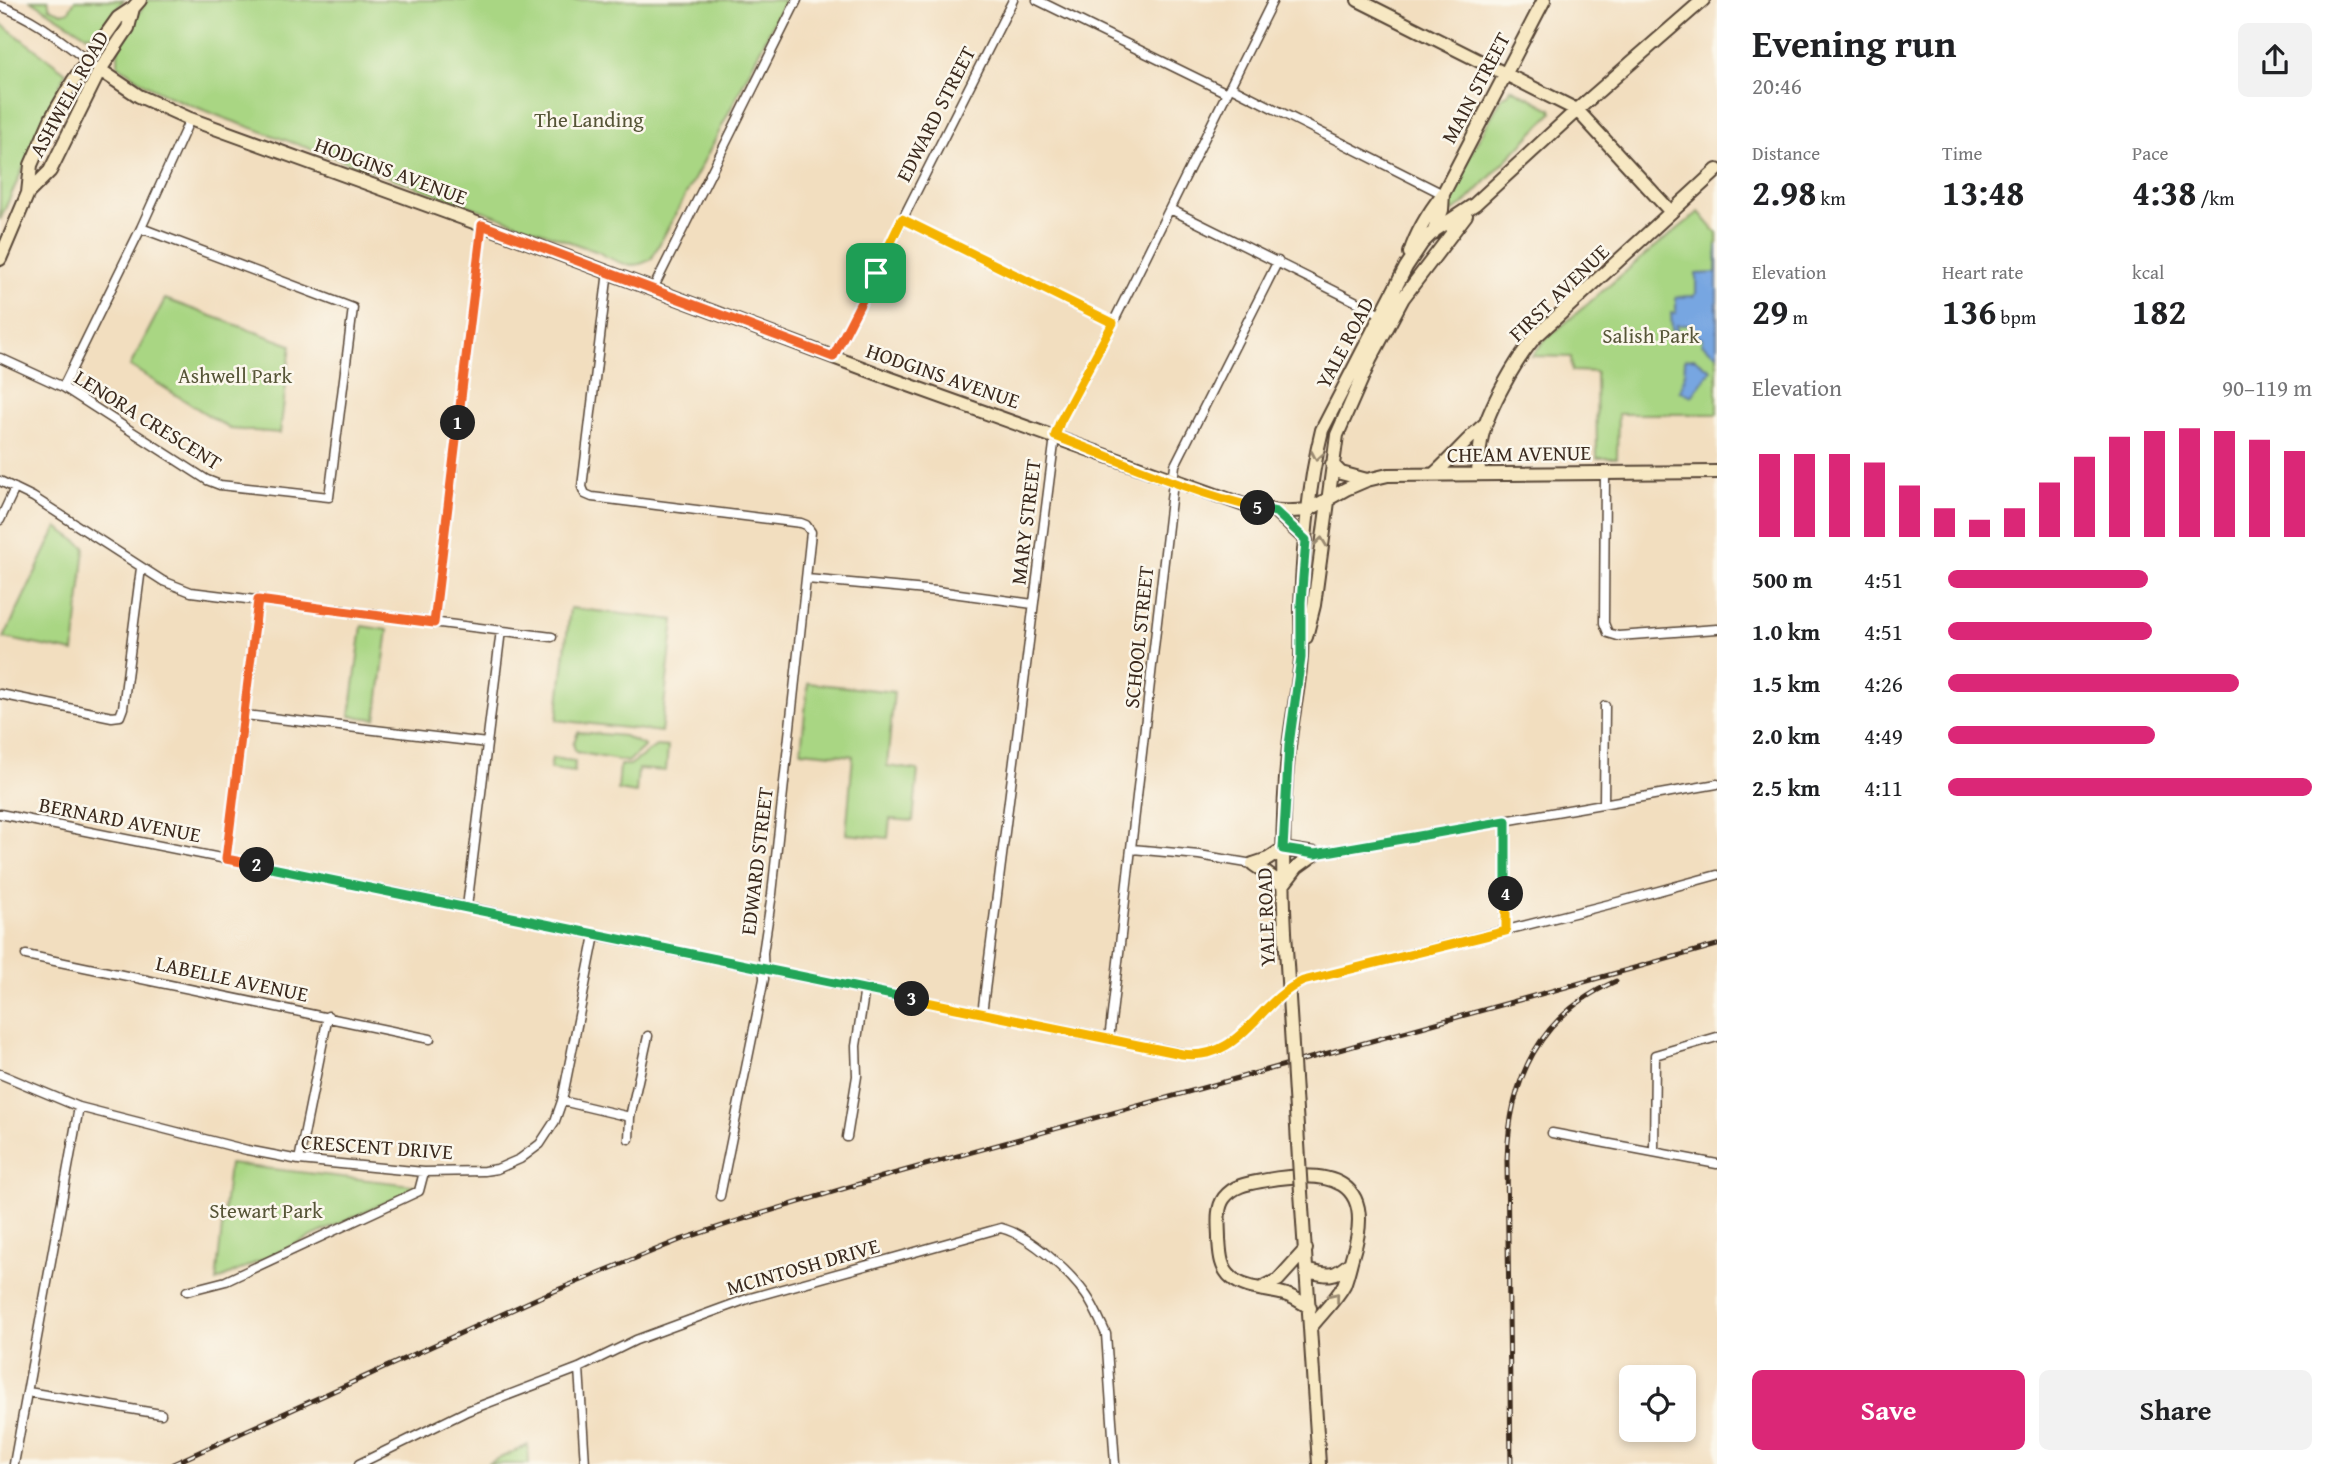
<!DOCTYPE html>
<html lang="en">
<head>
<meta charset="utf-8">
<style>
	:root { --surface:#fff; --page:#f2f2f2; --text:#202124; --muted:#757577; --accent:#db2777 }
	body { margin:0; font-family:"Gentium Book Plus",serif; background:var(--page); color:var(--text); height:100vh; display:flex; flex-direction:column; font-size:26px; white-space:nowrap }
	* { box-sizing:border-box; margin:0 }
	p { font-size:23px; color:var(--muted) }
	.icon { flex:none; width:38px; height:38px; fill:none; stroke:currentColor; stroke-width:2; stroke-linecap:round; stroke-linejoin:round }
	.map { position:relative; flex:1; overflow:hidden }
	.panel { display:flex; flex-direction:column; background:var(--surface); width:630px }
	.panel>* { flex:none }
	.tools { position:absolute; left:1619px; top:1365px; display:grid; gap:14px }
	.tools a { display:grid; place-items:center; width:77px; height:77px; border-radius:10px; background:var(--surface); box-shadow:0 4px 10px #0003; font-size:35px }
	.pin { position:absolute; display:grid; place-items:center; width:60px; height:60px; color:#fff; margin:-30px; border-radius:14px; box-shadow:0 4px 10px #0006 }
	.km { position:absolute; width:35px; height:35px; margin:-18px; border-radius:50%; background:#222; color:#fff; font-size:19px; line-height:35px; text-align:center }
	.round { display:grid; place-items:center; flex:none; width:74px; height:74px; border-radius:10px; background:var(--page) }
	.head { display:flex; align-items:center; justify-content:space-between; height:119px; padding:0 35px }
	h1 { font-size:38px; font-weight:700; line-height:52px }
	.stats { display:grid; grid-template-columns:repeat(3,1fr); gap:10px; height:119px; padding:7px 35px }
	.stats div { display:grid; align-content:center }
	.stats b { font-size:35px; font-weight:700 }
	.stats small { font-size:19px; font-weight:400 }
	.stats p { font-size:19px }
	.chart { height:196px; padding:14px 35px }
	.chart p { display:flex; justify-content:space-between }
	.chart svg { width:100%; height:126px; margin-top:7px; stroke:var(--accent); stroke-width:6 }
	.button { display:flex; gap:14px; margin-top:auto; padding:14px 35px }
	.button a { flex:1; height:80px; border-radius:10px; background:var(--accent); color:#fff; font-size:28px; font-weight:700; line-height:80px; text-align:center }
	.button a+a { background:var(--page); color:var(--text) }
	ul { padding:0 35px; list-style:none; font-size:23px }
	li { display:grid; grid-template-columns:112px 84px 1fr; align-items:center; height:52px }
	li i { height:18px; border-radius:9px; background:var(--accent) }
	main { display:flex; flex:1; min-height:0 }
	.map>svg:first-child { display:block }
</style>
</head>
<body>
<main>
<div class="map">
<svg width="1717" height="1464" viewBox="0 0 1717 1464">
	<rect width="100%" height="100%" fill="#fbf7ec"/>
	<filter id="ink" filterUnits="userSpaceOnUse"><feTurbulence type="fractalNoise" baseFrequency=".0143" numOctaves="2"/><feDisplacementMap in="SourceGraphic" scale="14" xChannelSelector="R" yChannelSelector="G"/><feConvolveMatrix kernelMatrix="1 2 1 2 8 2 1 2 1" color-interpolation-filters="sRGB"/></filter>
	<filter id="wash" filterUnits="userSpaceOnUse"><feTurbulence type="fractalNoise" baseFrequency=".00686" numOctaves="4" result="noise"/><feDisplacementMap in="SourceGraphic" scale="28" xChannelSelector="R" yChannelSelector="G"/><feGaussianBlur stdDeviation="1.57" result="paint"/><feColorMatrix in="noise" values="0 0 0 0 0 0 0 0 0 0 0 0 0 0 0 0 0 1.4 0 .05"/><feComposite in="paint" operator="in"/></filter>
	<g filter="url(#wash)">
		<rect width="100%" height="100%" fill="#f2debf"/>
		<path fill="#a9d683" stroke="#728050" stroke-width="2" d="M31,0H48L50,8L62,13L69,11L75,0H124L99,30L94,34L86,35Z
			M147,0H785L714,142L652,258C634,272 616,262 598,252L224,118L168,96L147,85L118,65V47Z
			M0,23L66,72L0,220Z
			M1511,88L1551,109L1552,113L1463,205L1443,217L1445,198L1503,96L1508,94Z
			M1699,212L1717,233V414H1618L1617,458H1597L1596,372L1572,371L1571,357L1532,356L1544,341L1645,255Z
			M165,299L291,345L280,433L230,429L130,366Z
			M57,527L85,547L74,652L4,638Z
			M570,608L674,620L661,732L557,720Z
			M362,626L388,630L376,719L350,716Z
			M808,683L894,692L887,766L918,770L913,821L890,819L888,838L846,834L853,756L801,751Z
			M578,732L624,736L645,746L628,762L576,752L573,744Z
			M656,746L668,747L666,771L638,769L636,793L618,790L620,765H630Z
			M552,758L575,761L574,772L550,769Z
			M229,1164L421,1186L216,1281Z
			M528,1445L529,1464H487Z"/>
		<path fill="#77a6e1" stroke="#596880" stroke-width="2" d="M1717,245V355L1702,344V338L1696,336L1690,325H1677V331L1672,330L1671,313H1676V297L1693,296L1696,294V274L1716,273Z
			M1694,358L1711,370L1692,396L1680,391L1684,378L1685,359Z"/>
	</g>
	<g filter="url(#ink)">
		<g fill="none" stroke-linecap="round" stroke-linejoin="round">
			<defs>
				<path id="street" d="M1037,0L1227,93
					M0,6C38,19 67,46 100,70
					M1231,87L1443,194
					M1170,209L1383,315
					M903,220L1113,323
					M608,271L582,487L585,494L592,497L801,523L806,525L811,532L772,894L763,953L764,979L720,1196
					M653,289L797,0
					M833,357L1013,0
					M0,358L63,387L207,480L220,485L329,497L353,308L141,228
					M63,387L141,228L190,119
					M1605,472L1604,623L1608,633L1618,636L1717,629
					M0,481L33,497L163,581L191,592L552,637
					M0,520L15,488
					M807,579L937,591L1033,604
					M434,623L482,225
					M0,694L112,717L120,716L123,708L141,568
					M245,715L487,743
					M1604,803L1605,706
					M0,814L467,907L595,935L1190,1055C1244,1055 1258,1003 1303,981L1622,901L1717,875
					M1506,821V931
					M1132,849L1199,855L1253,864
					M1315,854L1717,784
					M226,859L258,600
					M467,907L501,630
					M26,955L430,1039
					M982,1014L1055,436L1060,422L1113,323L1273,0
					M1109,1040L1175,465L1278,261
					M0,1074L79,1107L247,1150L299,1160L424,1172L484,1171L497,1169L520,1159L540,1144L555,1121L562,1101L595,935
					M562,1101L630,1117
					M1552,1133L1717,1164
					M847,1137L857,1076L856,1046L865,988
					M629,1139L630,1117L648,1036
					M1654,1152L1655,1055L1717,1037
					M299,1160L328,1016
					M187,1291L226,1281L419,1191L424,1172
					M579,1368L585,1464
					M28,1392L161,1414
					M14,1464L79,1107
					M359,1464L467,1411L579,1368L636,1340L709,1313L750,1298L1001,1228C1029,1235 1069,1271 1086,1295C1094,1306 1100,1321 1106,1334L1115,1464"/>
				<path id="secondary" d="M1358,0L1577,110L1671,212
					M100,70L139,96L190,119L482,225L889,378L1244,505C1267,510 1286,514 1310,509L1346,489L1367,480L1388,475L1717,472
					M28,193L50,171L100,70L128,28L133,8
					M1433,233L1442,210L1443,194
					M1410,253C1417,231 1429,212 1443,194L1544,0
					M0,259L28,193L31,165L52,117L73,81L118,18L133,8L140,0
					M1332,464L1341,473L1367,480
					M1434,474C1453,457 1467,439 1486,423
					M1478,474C1479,461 1479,448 1482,436C1489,407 1515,362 1534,338L1717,170
					M1276,512L1306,540
					M1306,637L1314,605L1337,435L1370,360L1403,298L1466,215
					M1253,864L1268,859L1283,849L1315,854
					M1253,864L1283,885
					M1283,885L1297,867L1315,854
					M1285,932C1282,870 1282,808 1289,747C1292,717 1299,687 1301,657C1302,639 1301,622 1301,604C1303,550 1309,482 1322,430L1406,267L1422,243L1434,231L1475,204L1577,110L1703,0
					M1301,1192L1319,1464
					M1308,1271C1328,1276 1334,1278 1350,1263
					M1262,1288L1278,1280L1306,1249
					M1310,1308C1303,1303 1295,1298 1287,1295C1269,1289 1246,1290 1232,1278C1220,1268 1220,1253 1219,1239C1219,1226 1216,1209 1224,1198C1235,1184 1251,1183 1267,1180C1330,1169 1376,1179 1353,1254C1350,1264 1348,1275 1344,1285C1336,1300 1321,1314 1311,1327"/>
			</defs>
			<use href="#street" stroke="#564536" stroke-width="11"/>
			<use href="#secondary" stroke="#564536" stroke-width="16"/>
			<use href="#street" stroke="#fff" stroke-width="8"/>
			<use href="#secondary" stroke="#f7e8c3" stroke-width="12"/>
			<defs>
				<path id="rail" d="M173,1464L540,1297L680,1240L740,1220L882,1177L1717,945
					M1511,1464L1507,1161C1509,1079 1539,1015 1616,981"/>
			</defs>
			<use href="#rail" stroke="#3b2a1e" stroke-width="5"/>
			<use href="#rail" stroke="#fbf7ec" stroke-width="2.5" stroke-dasharray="8" stroke-linecap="butt"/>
			<defs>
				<path id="secondary-bridge" d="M1285,932L1301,1192"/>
			</defs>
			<use href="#secondary-bridge" stroke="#564536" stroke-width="16" stroke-linecap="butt"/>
			<use href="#secondary-bridge" stroke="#f7e8c3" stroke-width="12"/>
		</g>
		<defs><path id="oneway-chevron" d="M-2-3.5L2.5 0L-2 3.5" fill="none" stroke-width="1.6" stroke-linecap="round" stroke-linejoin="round" transform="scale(1.75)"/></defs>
		<g stroke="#998970">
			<use href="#oneway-chevron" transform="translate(1317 456) rotate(100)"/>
			<use href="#oneway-chevron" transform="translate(1321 542) rotate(-83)"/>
			<use href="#oneway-chevron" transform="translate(1335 1297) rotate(-51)"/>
		</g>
	</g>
	<g fill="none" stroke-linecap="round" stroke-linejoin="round" filter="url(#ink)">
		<defs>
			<path id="split-1" d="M458,423L482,225L833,357L876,273"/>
			<path id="split-2" d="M257,865L226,859L258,600L434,623L458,423"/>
			<path id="split-3" d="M257,865L912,999"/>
			<path id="split-4" d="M912,999L1182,1054C1241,1062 1256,1003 1303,981L1506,931V894"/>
			<path id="split-5" d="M1258,508L1276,512L1306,540L1301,602V658L1289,745L1283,849L1315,854L1506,821V894"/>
			<path id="split-6" d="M876,273L902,219L1113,323L1060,422L1055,436C1122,461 1189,492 1258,508"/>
		</defs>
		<use href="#split-1" stroke="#fff" stroke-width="14"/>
		<use href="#split-2" stroke="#fff" stroke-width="14"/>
		<use href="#split-3" stroke="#fff" stroke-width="14"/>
		<use href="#split-4" stroke="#fff" stroke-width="14"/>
		<use href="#split-5" stroke="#fff" stroke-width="14"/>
		<use href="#split-6" stroke="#fff" stroke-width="14"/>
		<use href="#split-1" stroke="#f0652b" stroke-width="9"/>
		<use href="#split-2" stroke="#f0652b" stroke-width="9"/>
		<use href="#split-3" stroke="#22a559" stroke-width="9"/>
		<use href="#split-4" stroke="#f5b400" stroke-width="9"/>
		<use href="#split-5" stroke="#22a559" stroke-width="9"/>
		<use href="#split-6" stroke="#f5b400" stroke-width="9"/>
	</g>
	<g text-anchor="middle" stroke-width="5" stroke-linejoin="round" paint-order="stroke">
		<g font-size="21" fill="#3b2a1e" stroke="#fbf7ec">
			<text transform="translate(1476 88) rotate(-62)" y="7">MAIN STREET</text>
			<text transform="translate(69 94) rotate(-61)" y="7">ASHWELL ROAD</text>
			<text transform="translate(936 114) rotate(-63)" y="7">EDWARD STREET</text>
			<text transform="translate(391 171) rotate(20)" y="7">HODGINS AVENUE</text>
			<text transform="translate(1559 293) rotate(-44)" y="7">FIRST AVENUE</text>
			<text transform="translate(1345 343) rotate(-62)" y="7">YALE ROAD</text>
			<text transform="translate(943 376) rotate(19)" y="7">HODGINS AVENUE</text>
			<text transform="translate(148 420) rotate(32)" y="7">LENORA CRESCENT</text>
			<text transform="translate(1519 454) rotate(-1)" y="7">CHEAM AVENUE</text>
			<text transform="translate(1026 522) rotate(-83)" y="7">MARY STREET</text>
			<text transform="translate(1139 637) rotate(-84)" y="7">SCHOOL STREET</text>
			<text transform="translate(120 820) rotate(11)" y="7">BERNARD AVENUE</text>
			<text transform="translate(757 861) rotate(-83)" y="7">EDWARD STREET</text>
			<text transform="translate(1266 917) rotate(-92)" y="7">YALE ROAD</text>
			<text transform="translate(232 979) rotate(12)" y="7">LABELLE AVENUE</text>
			<text transform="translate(377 1147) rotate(4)" y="7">CRESCENT DRIVE</text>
			<text transform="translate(803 1267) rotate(-16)" y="7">MCINTOSH DRIVE</text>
		</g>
		<g font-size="21" fill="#565537" stroke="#fbf7ec">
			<text x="589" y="127">The Landing</text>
			<text x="1651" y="343">Salish Park</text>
			<text x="235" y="383">Ashwell Park</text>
			<text x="266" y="1218">Stewart Park</text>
		</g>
	</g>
</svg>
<div class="tools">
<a><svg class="icon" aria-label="locate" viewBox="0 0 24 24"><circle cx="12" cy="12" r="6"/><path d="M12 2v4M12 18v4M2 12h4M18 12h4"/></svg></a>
</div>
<div class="pin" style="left:876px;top:273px;background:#1e9e55"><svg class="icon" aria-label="arrive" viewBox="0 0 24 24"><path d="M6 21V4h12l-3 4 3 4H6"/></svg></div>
<b class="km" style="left:458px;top:423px">1</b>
<b class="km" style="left:257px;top:865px">2</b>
<b class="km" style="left:912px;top:999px">3</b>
<b class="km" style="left:1506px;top:894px">4</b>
<b class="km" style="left:1258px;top:508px">5</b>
</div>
<section class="panel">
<div class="head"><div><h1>Evening run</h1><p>20:46</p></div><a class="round"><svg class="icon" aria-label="share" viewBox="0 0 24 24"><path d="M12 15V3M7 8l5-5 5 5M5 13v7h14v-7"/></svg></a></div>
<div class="stats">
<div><p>Distance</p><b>2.98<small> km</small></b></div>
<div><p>Time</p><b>13:48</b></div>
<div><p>Pace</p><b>4:38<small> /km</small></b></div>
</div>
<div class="stats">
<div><p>Elevation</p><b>29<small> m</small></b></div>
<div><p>Heart rate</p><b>136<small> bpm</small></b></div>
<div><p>kcal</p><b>182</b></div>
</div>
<div class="chart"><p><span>Elevation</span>90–119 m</p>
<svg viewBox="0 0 160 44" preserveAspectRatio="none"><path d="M5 44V15M15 44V15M25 44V15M35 44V18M45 44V26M55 44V34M65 44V38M75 44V34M85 44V25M95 44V16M105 44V9M115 44V7M125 44V6M135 44V7M145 44V10M155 44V14"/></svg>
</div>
<ul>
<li><b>500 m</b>4:51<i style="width:55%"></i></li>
<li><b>1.0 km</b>4:51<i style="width:56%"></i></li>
<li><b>1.5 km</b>4:26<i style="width:80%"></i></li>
<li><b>2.0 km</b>4:49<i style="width:57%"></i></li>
<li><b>2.5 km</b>4:11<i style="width:100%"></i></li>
</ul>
<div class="button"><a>Save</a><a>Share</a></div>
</section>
</main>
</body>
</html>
